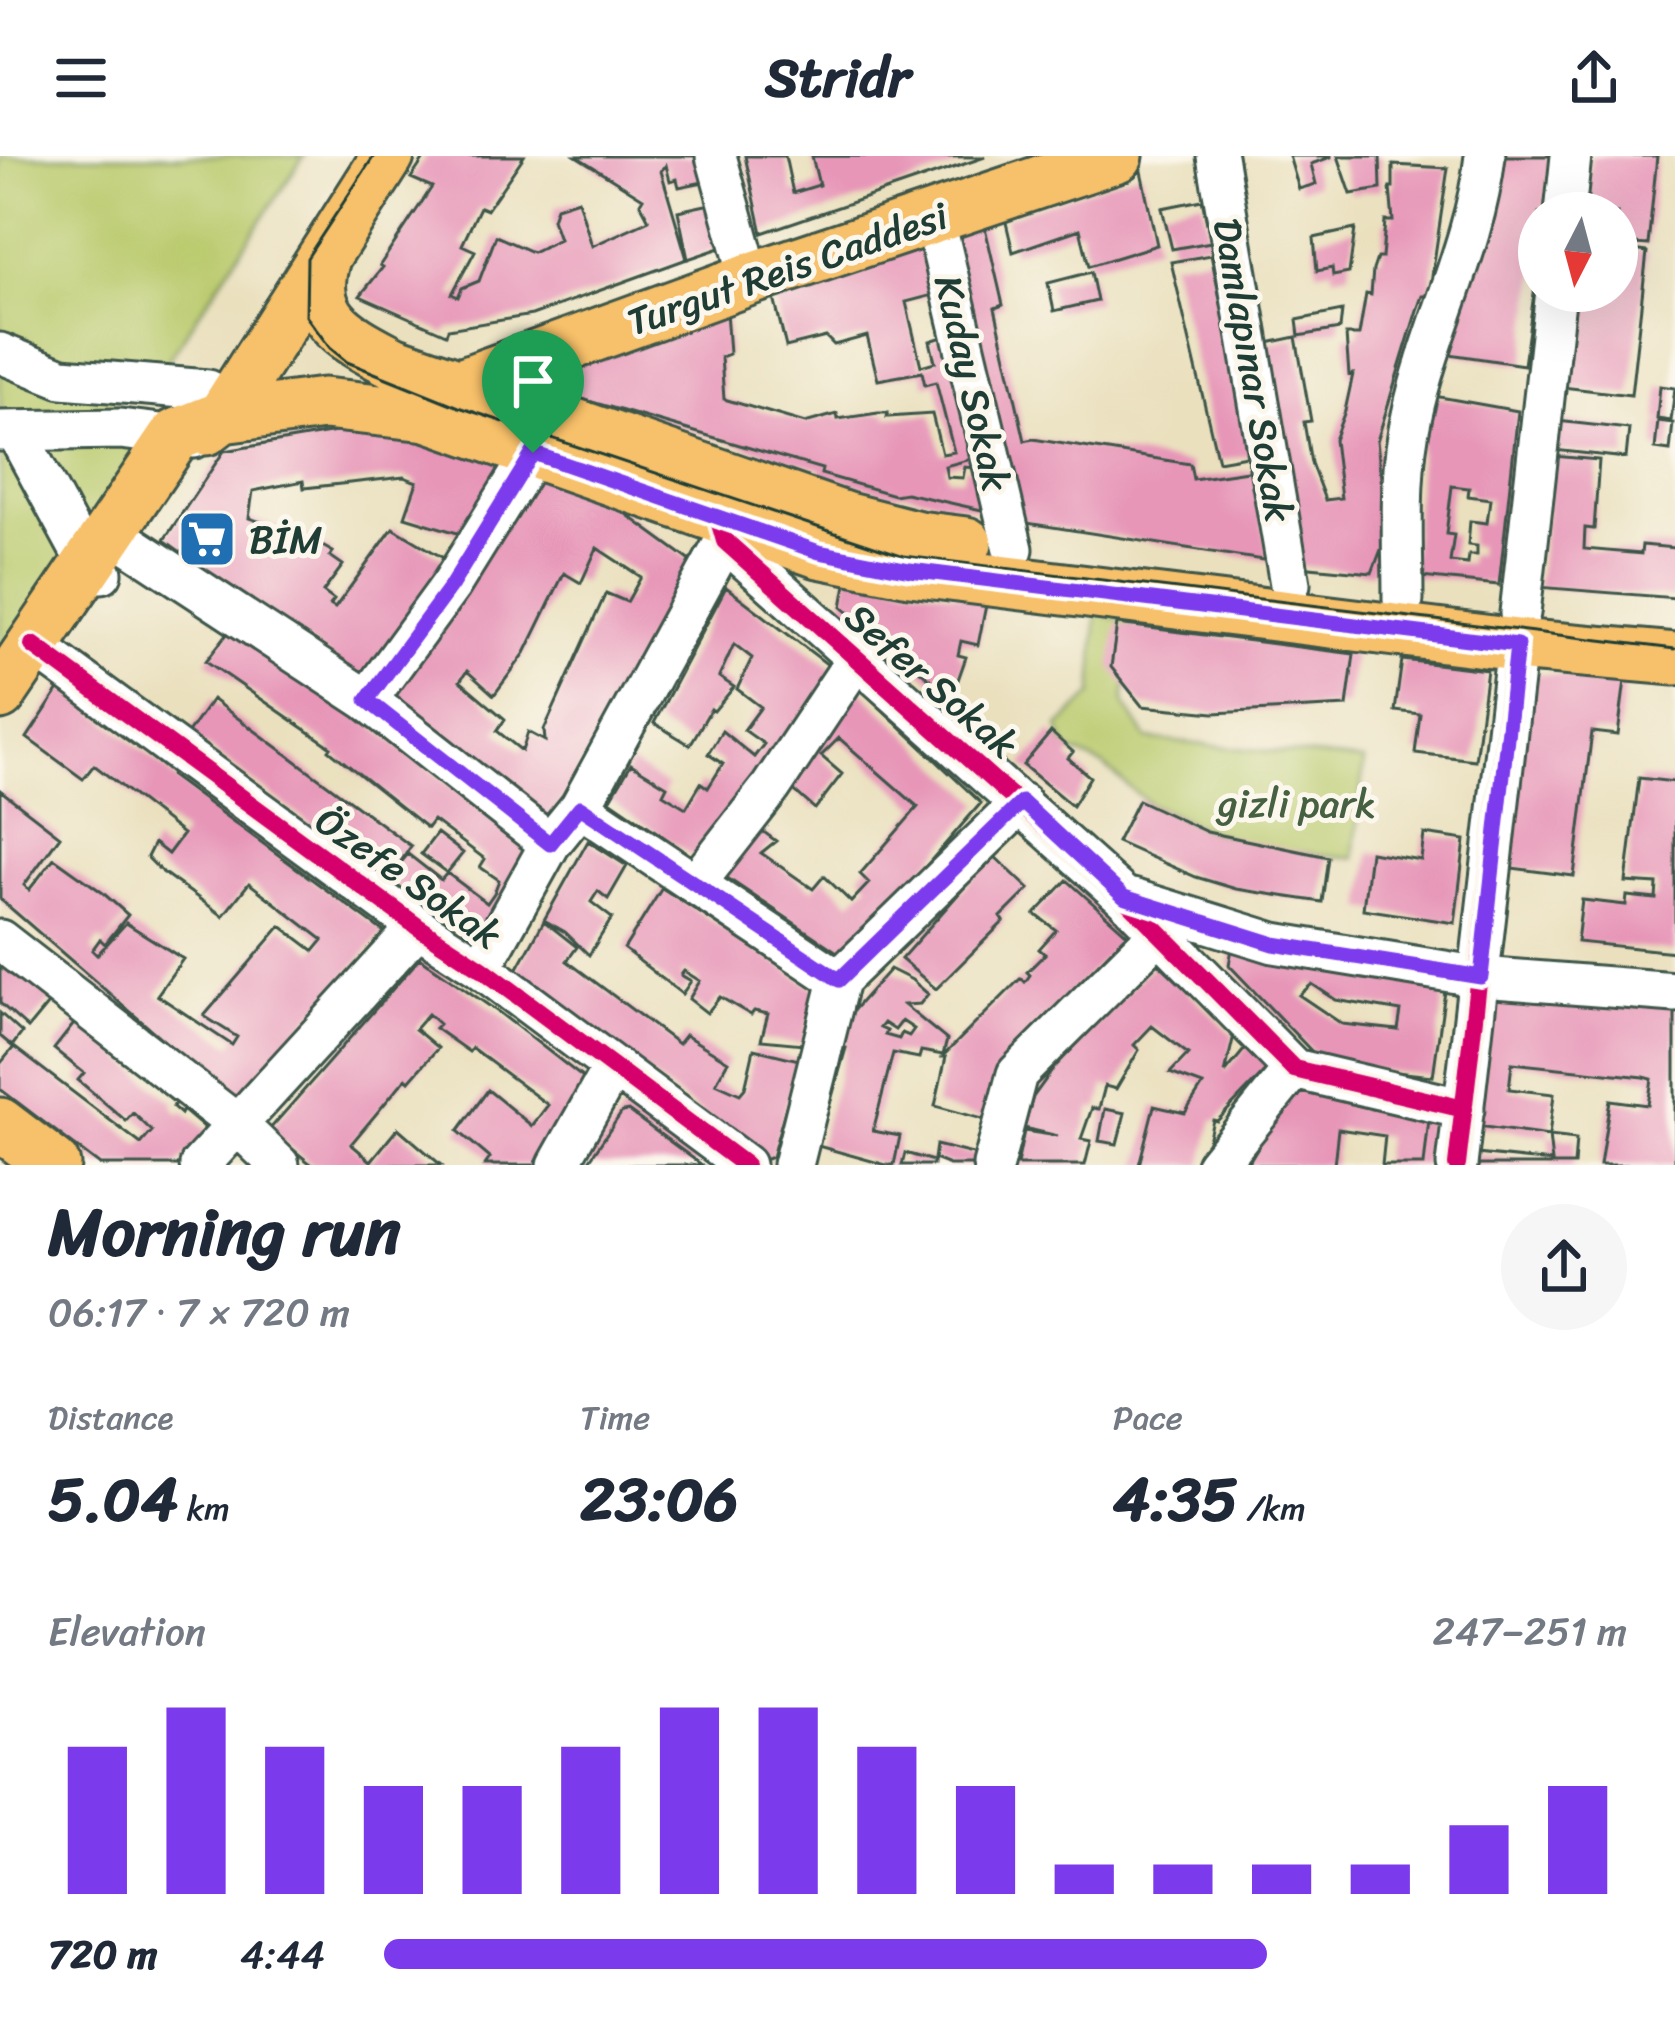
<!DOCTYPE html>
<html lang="en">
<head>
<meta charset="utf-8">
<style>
	:root { --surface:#fff; --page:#f6f6f7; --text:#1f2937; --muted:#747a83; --accent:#7c3aed }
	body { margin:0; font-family:Sriracha,sans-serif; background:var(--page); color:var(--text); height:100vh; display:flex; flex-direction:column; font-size:45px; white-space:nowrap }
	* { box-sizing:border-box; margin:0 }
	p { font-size:39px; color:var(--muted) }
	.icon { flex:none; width:66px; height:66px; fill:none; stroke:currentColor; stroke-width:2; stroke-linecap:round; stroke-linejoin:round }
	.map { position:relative; height:1009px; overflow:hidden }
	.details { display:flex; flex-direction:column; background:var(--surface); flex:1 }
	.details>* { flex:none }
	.needle { width:78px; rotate:186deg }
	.fabs { position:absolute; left:1518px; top:36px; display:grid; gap:24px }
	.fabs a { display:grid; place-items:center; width:120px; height:120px; border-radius:50%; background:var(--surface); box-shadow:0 12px 48px #0002; font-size:60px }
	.pin { position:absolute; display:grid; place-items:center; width:102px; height:102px; color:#fff; margin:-123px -51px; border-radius:50% 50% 50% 0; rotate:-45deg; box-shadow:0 0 12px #0007 }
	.pin .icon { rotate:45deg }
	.round { display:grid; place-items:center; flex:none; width:126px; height:126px; border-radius:63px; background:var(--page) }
	.summary { display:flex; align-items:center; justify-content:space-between; height:204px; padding:0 48px }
	h1 { font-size:66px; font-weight:800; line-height:90px }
	.figures { display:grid; grid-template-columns:repeat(3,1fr); gap:18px; height:204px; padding:12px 48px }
	.figures div { display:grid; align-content:center }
	.figures b { font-size:60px; font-weight:800 }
	.figures small { font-size:33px; font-weight:400 }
	.figures p { font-size:33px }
	.chart { height:336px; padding:24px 48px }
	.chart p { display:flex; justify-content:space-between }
	.chart svg { width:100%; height:216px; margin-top:12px; stroke:var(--accent); stroke-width:6 }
	ul { padding:0 48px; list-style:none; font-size:39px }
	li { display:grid; grid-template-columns:192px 144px 1fr; align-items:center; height:90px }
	li i { height:30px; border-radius:15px; background:var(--accent) }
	header { display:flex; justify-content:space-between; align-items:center; height:156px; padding:0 48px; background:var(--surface); font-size:54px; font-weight:800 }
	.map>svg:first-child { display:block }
</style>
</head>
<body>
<header><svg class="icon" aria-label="menu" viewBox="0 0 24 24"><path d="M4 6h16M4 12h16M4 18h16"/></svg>Stridr<svg class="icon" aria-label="share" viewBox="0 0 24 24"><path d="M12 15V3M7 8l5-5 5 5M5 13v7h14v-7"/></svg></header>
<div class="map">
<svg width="1675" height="1009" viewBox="0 0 1675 1009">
	<rect width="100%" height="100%" fill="#fbf7ec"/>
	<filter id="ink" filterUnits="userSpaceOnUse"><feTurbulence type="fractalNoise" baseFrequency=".00833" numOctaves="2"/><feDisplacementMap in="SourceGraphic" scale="24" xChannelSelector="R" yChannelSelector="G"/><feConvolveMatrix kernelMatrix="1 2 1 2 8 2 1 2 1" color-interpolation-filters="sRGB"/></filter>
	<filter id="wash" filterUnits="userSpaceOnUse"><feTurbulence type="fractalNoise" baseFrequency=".004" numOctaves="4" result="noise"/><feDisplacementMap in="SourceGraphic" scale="48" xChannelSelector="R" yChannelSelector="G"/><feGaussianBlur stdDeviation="2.7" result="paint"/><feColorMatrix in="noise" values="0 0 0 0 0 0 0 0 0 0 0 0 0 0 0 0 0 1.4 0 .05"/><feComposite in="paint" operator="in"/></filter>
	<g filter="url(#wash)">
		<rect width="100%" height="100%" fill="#eae0be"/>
		<path fill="#baca6d" stroke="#6c8450" stroke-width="3" d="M0,0H304L152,228L115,226L120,273L176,279L0,528Z
			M1096,458L1132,465L1124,547L1147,583L1364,605L1354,702L1261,692L1208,674L1148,647L1103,609L1066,593L1059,571L1093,538Z"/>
		<g id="blocks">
			<path fill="#e796b8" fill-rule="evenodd" d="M426,0H524L487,54L480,51L462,89L475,95L452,138L458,141L462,132L479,125L496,80L532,96L559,83L552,63L556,51L578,44L592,90L649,64L640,47L643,42L576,0H702L708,25L679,31L677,23L670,25L666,9L661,15L687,103L532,159L448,173L446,178L360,140L383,111L380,109L432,31L411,22Z
				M745,0H785L793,37L819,29L812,0L985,1L762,77Z
				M1289,0H1331V1L1311,8L1316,28L1299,33Z
				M1338,0H1380L1381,33L1351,38Z
				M1500,0H1551L1545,57H1539V102L1524,209L1436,196Z
				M1591,0H1657L1648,89L1635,88L1634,94L1647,96L1631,239L1562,231L1574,135H1617V57H1584Z
				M1393,9L1448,12L1429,140H1422L1417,154L1377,285L1387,378L1372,417L1300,410L1254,190L1296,181L1311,265L1304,266L1311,307L1325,344L1341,342L1334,284L1345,255L1353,218L1349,219L1346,179H1359L1366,138L1371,139L1373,114L1377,102H1382L1385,65H1393L1390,32H1393Z
				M1141,15L1157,89L1089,110L1080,73L1013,96L1005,62Z
				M1202,44L1211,86L1172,93L1162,52Z
				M715,47L726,90L688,103L678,55Z
				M984,67L1003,149L995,152L1025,285L1033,283L1190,308L1193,323L1254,314L1269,405L1014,365L948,79Z
				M1355,73L1349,117L1333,120L1332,112L1317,115L1314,82Z
				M932,83L945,136L906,146L921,210L935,206L930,185L955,177L983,300L945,310L947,321L963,322L965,311L987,313L995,357L906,337L894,339L821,318L822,313L575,241L577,206L726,155L729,198L721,201L724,243L805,267L837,258L838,263L878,257H888L887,261L932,258L942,298L954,296L936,226L925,229L922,216L878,224L867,180L834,189L826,181L786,191L773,138Z
				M1211,99L1252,299L1218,305L1171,106Z
				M1091,116L1097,145L1054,155L1048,127Z
				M1342,155L1340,173L1299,180L1297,164Z
				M1660,230L1675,232L1671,265L1657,263Z
				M1423,238L1518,255L1499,429L1411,420ZM1452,330L1469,332L1468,340L1490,343L1487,367L1470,365L1468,389L1477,390V399H1469L1468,408L1450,406L1454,379L1446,378Z
				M1557,265L1629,273L1626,302L1554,294Z
				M1658,265L1673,267L1670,295L1655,293Z
				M391,274L502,304L491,339L467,380L405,361L417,326L404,321L304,332L303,325L253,335L249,362L310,383L333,396L330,400L343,409L323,436L334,444L330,449L335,452L393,372L450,406L363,526L164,384L224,295L342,275Z
				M1553,300L1599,304L1594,373L1585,372L1584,393L1641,398L1642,389L1675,392V442L1537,431Z
				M534,314L615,350L692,406L550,667L384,540ZM597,392L641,421L627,446L606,437L544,574L545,585L528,576L522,595L497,575L505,563L460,525L467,515L494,539L525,497L564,417L581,427Z
				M848,417L987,444L978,489L961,485L958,499L966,501L952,541L842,451Z
				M726,431L836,515L699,705L610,644L631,608L667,630L663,638L686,652L701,627L708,632L723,608L708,598L722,575L754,601L764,588L744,574L761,551L737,533L752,502L734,488L719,521L734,531L714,555L711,553L690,589L654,567Z
				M1117,468L1354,498L1347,550L1214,557L1142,550L1111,511Z
				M231,473L356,557L537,693L477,791L373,714L376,711L367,704L364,708L188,577L212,543L411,690L398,710L408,698L441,724L447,717L487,747L494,737L499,724L480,711L485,703L433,664L427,672L329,594L331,591L206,505Z
				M1402,504L1487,514L1475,604L1415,597L1420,558L1395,555Z
				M1528,517L1625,524L1618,579L1592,576L1574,720L1504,711Z
				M854,527L981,647L846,802L717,715L753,668L776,685L761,697L813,733L824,720L851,746L869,727L860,718L918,651L839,582L821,600L842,618L815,653L787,628Z
				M62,529L172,618L171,620L384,776L236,947L0,743V634L60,680L24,729L29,734L54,702L103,737L128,759L105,788L100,783L92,794L97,799L126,767L183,803L157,839L232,889L237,881L204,860L281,770L314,795L323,784L249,727L223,760L161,715L147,701L154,687L168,698L183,678L94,609L83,623L27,582Z
				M1051,576L1073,596L1068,602L1090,621L1072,650L1023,609Z
				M1639,622L1675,626V796L1577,786L1582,744L1626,749L1627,740L1656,743L1657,728L1626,726Z
				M1138,644L1207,676L1328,701L1322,746L1236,733L1196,721L1117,686Z
				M437,677L463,697L447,717L421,698Z
				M1424,678L1465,684L1455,767L1363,753L1370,696L1421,704Z
				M588,685L627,710L608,743L598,735L591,746L612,762L589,799L565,776L544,764Z
				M993,699L1029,733L1001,761L1004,765L936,833L901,803Z
				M1067,724L1127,778L1003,907L986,964L935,950L946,901H942L1021,822L1025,826L1030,819L1027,816L1045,798L1039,793L1056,774L1035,758Z
				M662,732L818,834L803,888L761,884L768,858L754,855L751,859L720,841L707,857L689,843L700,825L684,815L681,819L691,825L682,838L624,793Z
				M544,765L577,791L567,805L678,888L685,879L728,905L716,927L740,938L745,932L754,893L799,904L772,1001L764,1004L514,819Z
				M1232,793L1447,821L1433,920L1328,909L1321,905L1229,809ZM1312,828L1336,844L1401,855L1398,874L1342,868L1299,839Z
				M0,798L52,843L28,872L0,847Z
				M420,802L501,858L591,928L536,1006L539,1009H485L490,1002L458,975L488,934L532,970L548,949L472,892L469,896L435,872L439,868L428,858L415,873L438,892L409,925L406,922L351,988L371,1005L398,972L441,1009H312L269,974Z
				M1156,805L1234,879L1225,917L1249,888L1272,908L1217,965L1213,964L1202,1009H1139L1154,950L1185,957L1203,929L1170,917L1188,898L1152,870L1134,889L1139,894L1116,933L1105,930L1099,953L1092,952L1081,983L1091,985L1085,1009H1017L1024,975L1058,980L1024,972L1033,941L1054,912Z
				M890,813L912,824L928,838L920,848L904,849L947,884L943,899L921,895L919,902L893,897L873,975L900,980L894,1009H886L818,990L846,892L843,891L851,857ZM902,865L914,873L909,880L902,877L899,883L885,879L887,875L880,872L884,867L895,874Z
				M1488,830L1675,848V1009H1600L1610,944L1648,949L1652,923L1644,921L1512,907L1509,933L1554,938L1549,980L1470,969Z
				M0,857L22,877L12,890L0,880Z
				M77,864L175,947L173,951L181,958L183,954L209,976L177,1009H100L0,933V908L14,891L141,988L152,975L133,957L126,965L78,924L84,917L54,893Z
				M1293,933L1430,954L1424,1009H1382L1385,980L1338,973L1334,1009H1247Z
				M1105,953L1125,957L1117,988L1099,985Z
				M628,955L661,979L702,1009H586L622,956Z
				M1549,980L1576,983L1574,1009H1465L1467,997L1552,1006Z
				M936,989L977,999L974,1009H949L934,1003Z
				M905,997L933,1005V1009H902Z"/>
		</g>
	</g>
	<g filter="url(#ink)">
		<use href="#blocks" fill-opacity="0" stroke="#3d5549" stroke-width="3"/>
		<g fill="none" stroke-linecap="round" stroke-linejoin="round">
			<defs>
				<path id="minor" d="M716,0L750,123
					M1217,0L1290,428
					M1565,57L1571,0
					M934,61L1013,393
					M0,197L62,222L208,234L222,261
					M0,275L120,273L194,282
					M16,276L87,407L102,417
					M718,361L725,385L1124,741L1294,913L1464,953
					M123,384L367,544L550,688
					M1403,444C1403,383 1398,318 1412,259C1431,171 1475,90 1485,0
					M1520,457L1556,135
					M33,489L418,771L481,812L745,1009
					M367,544L451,429L533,297
					M580,651L839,824
					M696,727L771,631L857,502
					M1132,743L1274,787L1481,821L1675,836
					M0,784L238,969L279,1009
					M481,812L550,688L580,651L725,385
					M200,1009L418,771
					M558,1009L612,913
					M793,1009L839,824L1021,647
					M993,1009L1017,918L1160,776
					M1216,1009L1294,913
					M1457,1009L1517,489"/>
				<path id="major" d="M324,102C306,163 346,181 393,206L847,363L918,381L966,387
					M458,229L750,123L1117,0
					M206,273L222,261L388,0
					M0,538L176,279L222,261L324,248L427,259L819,396L910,414L1517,489L1675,503
					M0,968L54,1009"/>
			</defs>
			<use href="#minor" stroke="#3d5549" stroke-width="45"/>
			<use href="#major" stroke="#3d5549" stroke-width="57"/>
			<use href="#minor" stroke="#fff" stroke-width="39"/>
			<use href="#major" stroke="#f7c06b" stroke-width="51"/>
			<path stroke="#1f3d34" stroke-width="3" d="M374,0L307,102L306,160L330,192L347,206L459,251L904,400L1675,493"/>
			<defs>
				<path id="cycleway" d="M718,361L725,385L1124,741L1294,913L1464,953
					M33,489L418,771L481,812L745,1009
					M1457,1009L1517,489"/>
			</defs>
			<use href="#cycleway" stroke="#fbf7ec" stroke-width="26"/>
			<use href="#cycleway" stroke="#d6006c" stroke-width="18"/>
		</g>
	</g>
	<g fill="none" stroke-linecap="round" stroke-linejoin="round" filter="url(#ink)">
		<defs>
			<path id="route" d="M533,297L819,396L910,414L1517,489L1481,821L1274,788L1124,741L1022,646L839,824L580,651L550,688L367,544L451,430Z"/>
		</defs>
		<use href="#route" stroke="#fff" stroke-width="24"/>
		<use href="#route" stroke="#7c3aed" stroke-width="15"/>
	</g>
	<defs>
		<symbol id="supermarket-square" viewBox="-11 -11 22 22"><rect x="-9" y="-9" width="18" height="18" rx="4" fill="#1f6fb2" stroke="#fbf7ec"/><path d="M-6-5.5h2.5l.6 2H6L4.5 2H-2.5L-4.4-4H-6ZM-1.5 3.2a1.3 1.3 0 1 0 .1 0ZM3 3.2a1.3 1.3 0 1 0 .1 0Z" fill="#fff"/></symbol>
	</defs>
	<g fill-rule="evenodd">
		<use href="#supermarket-square" x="174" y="350" width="66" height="66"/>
	</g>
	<g text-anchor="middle" stroke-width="10" stroke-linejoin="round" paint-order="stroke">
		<g font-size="39" fill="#1f3d34" stroke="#fbf7ec">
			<text transform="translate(787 112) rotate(-19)" y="14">Turgut Reis Caddesi</text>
			<text transform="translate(1254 214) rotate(80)" y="14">Damlapınar Sokak</text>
			<text transform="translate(973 227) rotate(77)" y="14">Kuday Sokak</text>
			<text transform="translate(932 524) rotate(41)" y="14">Sefer Sokak</text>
			<text transform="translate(409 721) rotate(35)" y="14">Özefe Sokak</text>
		</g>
		<g font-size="39" fill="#1f3d34" stroke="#fbf7ec" text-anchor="start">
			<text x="249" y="397">BİM</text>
		</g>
		<g font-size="39" fill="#466042" stroke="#fbf7ec">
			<text x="1297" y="661">gizli park</text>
		</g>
	</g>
</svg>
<div class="fabs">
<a><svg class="needle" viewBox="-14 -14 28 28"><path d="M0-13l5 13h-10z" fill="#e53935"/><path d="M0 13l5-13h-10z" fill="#747a83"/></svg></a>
</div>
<div class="pin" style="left:533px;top:297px;background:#1e9e55"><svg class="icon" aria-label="arrive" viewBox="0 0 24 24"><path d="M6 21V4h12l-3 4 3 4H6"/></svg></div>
</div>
<section class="details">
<div class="summary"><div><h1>Morning run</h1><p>06:17 · 7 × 720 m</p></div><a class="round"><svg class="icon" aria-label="share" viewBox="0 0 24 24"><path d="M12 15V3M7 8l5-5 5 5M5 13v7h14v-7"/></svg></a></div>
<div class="figures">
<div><p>Distance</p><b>5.04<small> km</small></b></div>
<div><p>Time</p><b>23:06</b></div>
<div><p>Pace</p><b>4:35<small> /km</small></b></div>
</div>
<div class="chart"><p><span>Elevation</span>247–251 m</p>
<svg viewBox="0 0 160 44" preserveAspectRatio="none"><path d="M5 44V14M15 44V6M25 44V14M35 44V22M45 44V22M55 44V14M65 44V6M75 44V6M85 44V14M95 44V22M105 44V38M115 44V38M125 44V38M135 44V38M145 44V30M155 44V22"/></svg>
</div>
<ul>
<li><b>720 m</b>4:44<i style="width:71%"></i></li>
</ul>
</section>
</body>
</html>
